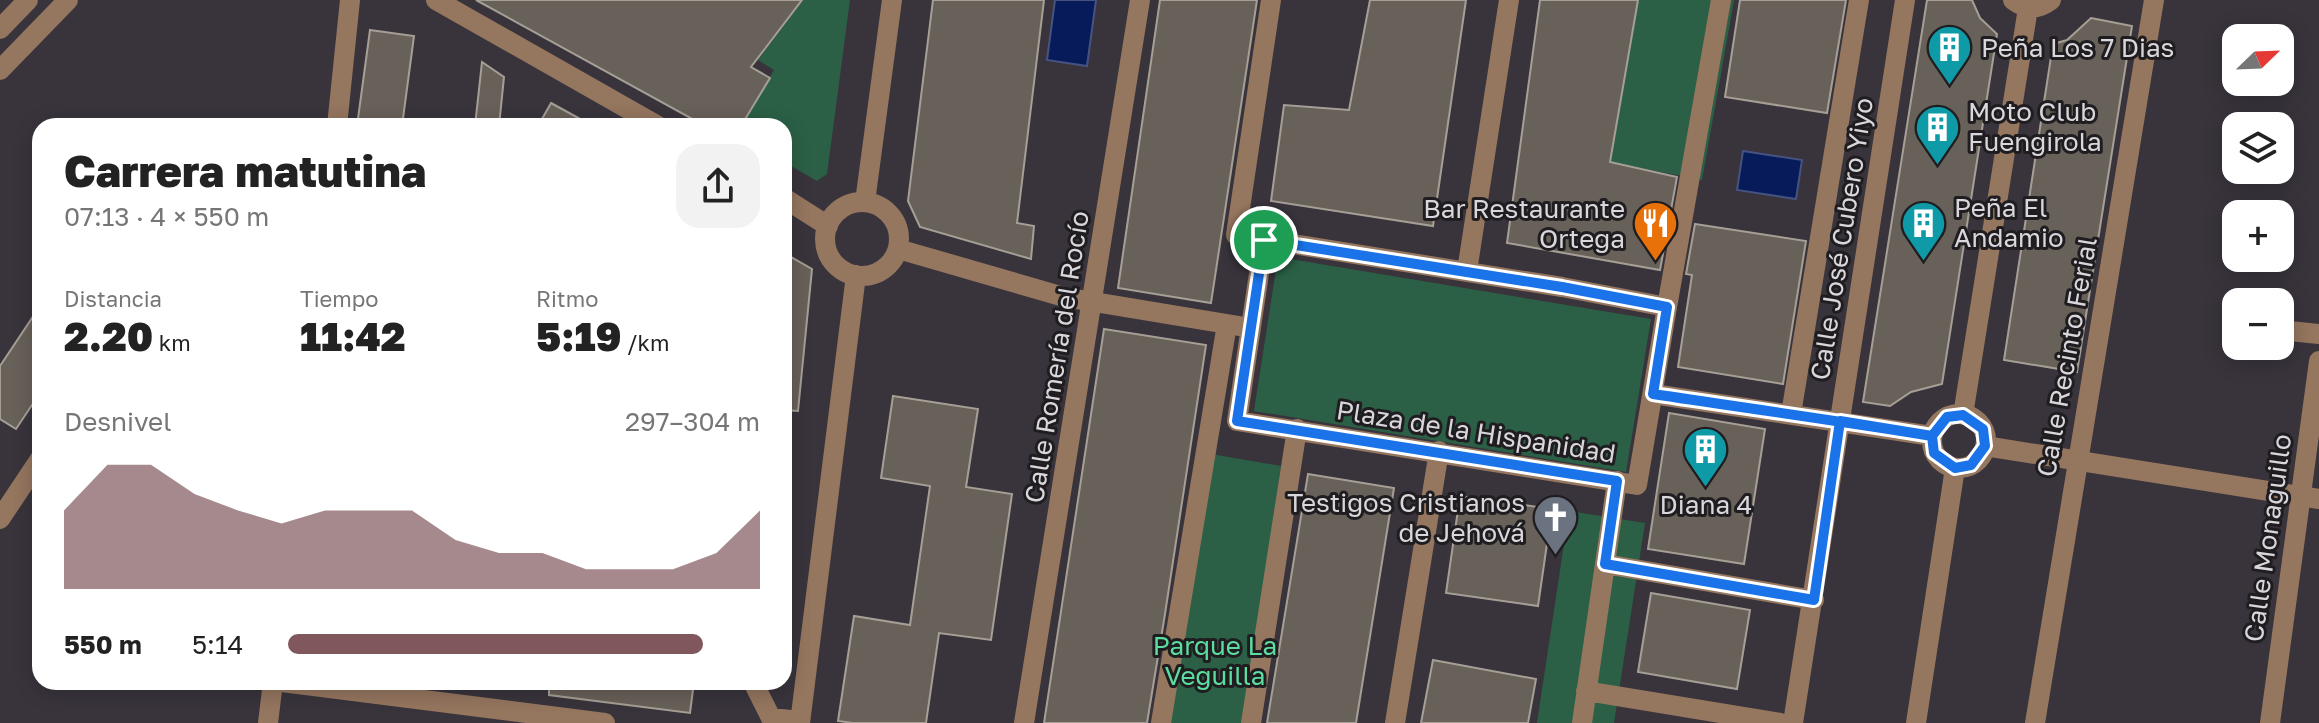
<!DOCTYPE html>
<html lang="es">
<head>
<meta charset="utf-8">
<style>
	:root { --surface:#fff; --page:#f2f2f2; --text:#222; --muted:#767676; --accent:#80585c }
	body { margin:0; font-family:"Golos Text",sans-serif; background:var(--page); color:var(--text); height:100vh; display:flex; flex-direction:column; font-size:30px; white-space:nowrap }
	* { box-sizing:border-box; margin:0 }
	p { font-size:26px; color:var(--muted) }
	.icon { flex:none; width:44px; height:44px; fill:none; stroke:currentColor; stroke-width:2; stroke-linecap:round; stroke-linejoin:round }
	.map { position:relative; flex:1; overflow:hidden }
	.details { position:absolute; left:32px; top:118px; width:760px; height:572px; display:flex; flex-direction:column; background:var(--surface); border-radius:24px; box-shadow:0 4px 20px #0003 }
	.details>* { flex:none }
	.needle { width:52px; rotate:67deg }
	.tools { position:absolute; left:2222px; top:24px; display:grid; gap:16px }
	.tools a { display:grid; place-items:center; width:72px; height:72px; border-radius:16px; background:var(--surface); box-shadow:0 4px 20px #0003; font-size:40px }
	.pin { position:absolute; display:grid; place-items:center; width:68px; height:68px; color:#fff; margin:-34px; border:4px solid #fff; border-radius:50%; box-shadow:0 2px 8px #0007 }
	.round { display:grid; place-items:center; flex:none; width:84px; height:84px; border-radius:24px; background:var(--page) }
	.summary { display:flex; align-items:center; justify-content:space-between; height:136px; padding:0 32px }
	h1 { font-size:44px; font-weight:800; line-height:60px }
	.figures { display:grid; grid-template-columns:repeat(3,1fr); gap:12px; height:136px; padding:8px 32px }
	.figures div { display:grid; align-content:center }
	.figures b { font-size:40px; font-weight:800 }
	.figures small { font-size:22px; font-weight:400 }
	.figures p { font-size:22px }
	.chart { height:224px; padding:16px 32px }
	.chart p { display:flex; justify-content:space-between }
	.chart svg { width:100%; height:144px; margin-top:8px; fill:var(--accent); opacity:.7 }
	ul { padding:0 32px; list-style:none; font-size:26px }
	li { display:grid; grid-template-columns:128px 96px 1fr; align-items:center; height:60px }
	li i { height:20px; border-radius:10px; background:var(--accent) }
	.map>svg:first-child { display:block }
</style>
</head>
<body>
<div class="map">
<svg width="2319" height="723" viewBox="0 0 2319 723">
	<rect width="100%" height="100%" fill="#39343c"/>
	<path fill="#2b6046" d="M803,0H850L827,174L817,181L784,162V126H741L774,70L758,60Z
		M1638,0H1734L1702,180L1610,162Z
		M1278,257L1651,319L1626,472L1254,411Z
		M1211,454L1281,466L1243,723H1167Z
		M1569,511L1645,523L1614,723H1537Z"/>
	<path fill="#071b5a" stroke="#465381" stroke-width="2" d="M1055,0H1096L1087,66L1047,60Z
		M1743,151L1802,160L1796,199L1737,190Z"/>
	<path fill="#686159" stroke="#a69f96" stroke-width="2" d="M476,0H802L751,67L770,78L741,126H705Z
		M933,0H1044L1017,223L1034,226L1031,259L920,227L908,201Z
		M1160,0H1257L1211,303L1118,288Z
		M1370,0H1466L1433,226L1271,201L1284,105L1349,110Z
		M1540,0H1638L1610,162L1677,177L1660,270L1507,243Z
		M1740,0H1846L1827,113L1725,97Z
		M1927,0H1972L1980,18L1997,34L1942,384L1911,392L1890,406L1863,402Z
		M2091,18L2132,26L2077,372L2004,360L2053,44L2067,40Z
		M370,30L414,36L402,126H357Z
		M482,62L504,77L499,126H475Z
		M551,103L593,126H538Z
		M1695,224L1806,241L1783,384L1678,367L1692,275L1686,274Z
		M784,253L812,269L798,411L784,410Z
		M40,306V393L16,429L0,419V366Z
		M1104,329L1206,345L1165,614L1147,723H1044Z
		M893,396L978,409L966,487L1012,494L991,640L939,633L926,723H853L838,721L854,616L910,625L930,486L881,478Z
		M1669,413L1765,429L1744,564L1648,549Z
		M1308,474L1394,488L1356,723H1267Z
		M1460,496L1552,509L1538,606L1446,593Z
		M1651,593L1750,610L1737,689L1638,672Z
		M1433,660L1536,679L1528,723H1421Z
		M549,682H694L690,713L549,695Z"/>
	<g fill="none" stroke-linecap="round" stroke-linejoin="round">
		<path stroke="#95765f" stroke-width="20" d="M436,0L658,126
			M2013,0C2026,10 2038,10 2051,0
			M0,29L28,0
			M0,70L68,0
			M337,126L350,0
			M784,198L828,226
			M865,202L892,0
			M825 239a37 37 0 1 1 74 0a37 37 0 1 1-74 0Z
			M1264,240L1237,421L1637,485L1667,307L1562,287L1236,235L1271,0
			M898,249L1064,297L1239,326
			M1467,271L1509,0
			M1667,307L1721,0
			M2280,330L2319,334
			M1653,394L1932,436
			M1791,414L1859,0
			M1932 441a27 27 0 1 1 54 0a27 27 0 1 1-54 0Z
			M1963,415L2028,8
			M1985,446L2319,499
			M0,519L40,459
			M1605,564L1814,600
			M282,682L605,723
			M753,682L771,718L800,721
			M1586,691L1781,723
			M268,723L273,682
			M800,723L856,275
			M1024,723L1140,0
			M1161,723L1227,324
			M1251,723L1297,429
			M1395,723L1439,451
			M1582,723L1617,481
			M1793,723L1905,0
			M1916,723L1955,468
			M2035,723L2154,0
			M2270,723L2319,361"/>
	</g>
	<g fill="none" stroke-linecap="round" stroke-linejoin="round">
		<defs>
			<path id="route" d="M1264,240L1237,421L1617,481L1605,564L1814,600L1840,421L1932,436L1947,417L1963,415L1983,429L1985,446L1971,465L1955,468L1934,453L1932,436C1839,421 1746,408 1653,394L1667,307L1562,287L1264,240"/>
		</defs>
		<use href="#route" stroke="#fff" stroke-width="16"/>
		<use href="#route" stroke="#1a73e8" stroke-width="10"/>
	</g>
	<defs>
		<symbol id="building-pin" viewBox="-11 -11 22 30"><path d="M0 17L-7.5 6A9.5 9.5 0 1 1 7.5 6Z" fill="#0f9aa8" stroke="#1f1d20"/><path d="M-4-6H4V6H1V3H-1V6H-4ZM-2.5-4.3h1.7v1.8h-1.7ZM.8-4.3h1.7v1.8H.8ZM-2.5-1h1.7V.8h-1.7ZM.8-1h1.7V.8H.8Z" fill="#fff"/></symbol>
		<symbol id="restaurant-pin" viewBox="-11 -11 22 30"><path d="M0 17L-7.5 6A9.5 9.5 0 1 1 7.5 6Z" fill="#e8710a" stroke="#1f1d20"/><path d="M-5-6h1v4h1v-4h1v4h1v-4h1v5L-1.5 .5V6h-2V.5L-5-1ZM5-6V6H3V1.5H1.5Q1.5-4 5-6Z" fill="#fff"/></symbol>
		<symbol id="church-pin" viewBox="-11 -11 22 30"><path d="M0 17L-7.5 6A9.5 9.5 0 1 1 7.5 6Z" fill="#6b7280" stroke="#1f1d20"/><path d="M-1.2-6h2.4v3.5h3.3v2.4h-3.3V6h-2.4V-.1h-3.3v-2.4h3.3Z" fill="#fff"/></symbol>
	</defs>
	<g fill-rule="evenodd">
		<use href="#building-pin" x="1924" y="22" width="51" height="69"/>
		<use href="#building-pin" x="1912" y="102" width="51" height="69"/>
		<use href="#building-pin" x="1898" y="198" width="51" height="69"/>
		<use href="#restaurant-pin" x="1630" y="198" width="51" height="69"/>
		<use href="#building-pin" x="1680" y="424" width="51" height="69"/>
		<use href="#church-pin" x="1530" y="492" width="51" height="69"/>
	</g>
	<g text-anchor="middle" stroke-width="6" stroke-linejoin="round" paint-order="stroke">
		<g font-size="26" fill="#dad7dc" stroke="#1f1d20" text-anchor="start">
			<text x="1981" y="57">Peña Los 7 Dias</text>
			<text x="1968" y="121">Moto Club<tspan x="1968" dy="30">Fuengirola</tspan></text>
			<text x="1954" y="217">Peña El<tspan x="1954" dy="30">Andamio</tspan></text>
			<text x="1625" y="218" text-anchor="end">Bar Restaurante<tspan x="1625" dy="30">Ortega</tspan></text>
			<text x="1525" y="512" text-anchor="end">Testigos Cristianos<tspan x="1525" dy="30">de Jehová</tspan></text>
			<text x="1706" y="514" text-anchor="middle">Diana 4</text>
		</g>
		<g font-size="26" fill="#dad7dc" stroke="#1f1d20">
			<text transform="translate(1842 239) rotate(-81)" y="9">Calle José Cubero Yiyo</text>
			<text transform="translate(1057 357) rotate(-81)" y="9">Calle Romería del Rocío</text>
			<text transform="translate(2067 357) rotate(-80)" y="9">Calle Recinto Ferial</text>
			<text transform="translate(1476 432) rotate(9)" y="9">Plaza de la Hispanidad</text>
			<text transform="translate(2268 538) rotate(-82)" y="9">Calle Monaguillo</text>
		</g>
		<g font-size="26" fill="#5cdda0" stroke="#1f1d20">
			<text x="1215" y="655">Parque La<tspan x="1215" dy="30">Veguilla</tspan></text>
		</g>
	</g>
</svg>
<div class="tools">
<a><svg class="needle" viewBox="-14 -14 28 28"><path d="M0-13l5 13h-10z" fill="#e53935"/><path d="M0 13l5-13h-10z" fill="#767676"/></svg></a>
<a><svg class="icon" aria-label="layers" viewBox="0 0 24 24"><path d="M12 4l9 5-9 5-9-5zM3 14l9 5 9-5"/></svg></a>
<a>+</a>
<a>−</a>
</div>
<div class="pin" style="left:1264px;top:240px;background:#1e9e55"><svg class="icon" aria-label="arrive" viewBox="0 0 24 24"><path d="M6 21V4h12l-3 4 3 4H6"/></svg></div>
<section class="details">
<div class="summary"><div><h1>Carrera matutina</h1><p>07:13 · 4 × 550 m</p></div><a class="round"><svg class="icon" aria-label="share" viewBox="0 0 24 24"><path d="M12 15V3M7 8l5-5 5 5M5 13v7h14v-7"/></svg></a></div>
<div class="figures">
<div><p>Distancia</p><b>2.20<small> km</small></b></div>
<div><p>Tiempo</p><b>11:42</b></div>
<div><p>Ritmo</p><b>5:19<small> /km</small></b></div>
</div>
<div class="chart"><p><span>Desnivel</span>297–304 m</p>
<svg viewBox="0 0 160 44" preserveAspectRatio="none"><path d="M0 44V20L10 6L20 6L30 15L40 20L50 24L60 20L70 20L80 20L90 29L100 33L110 33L120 38L130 38L140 38L150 33L160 20V44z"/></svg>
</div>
<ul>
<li><b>550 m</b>5:14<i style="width:88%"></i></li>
</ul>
</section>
</div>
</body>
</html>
